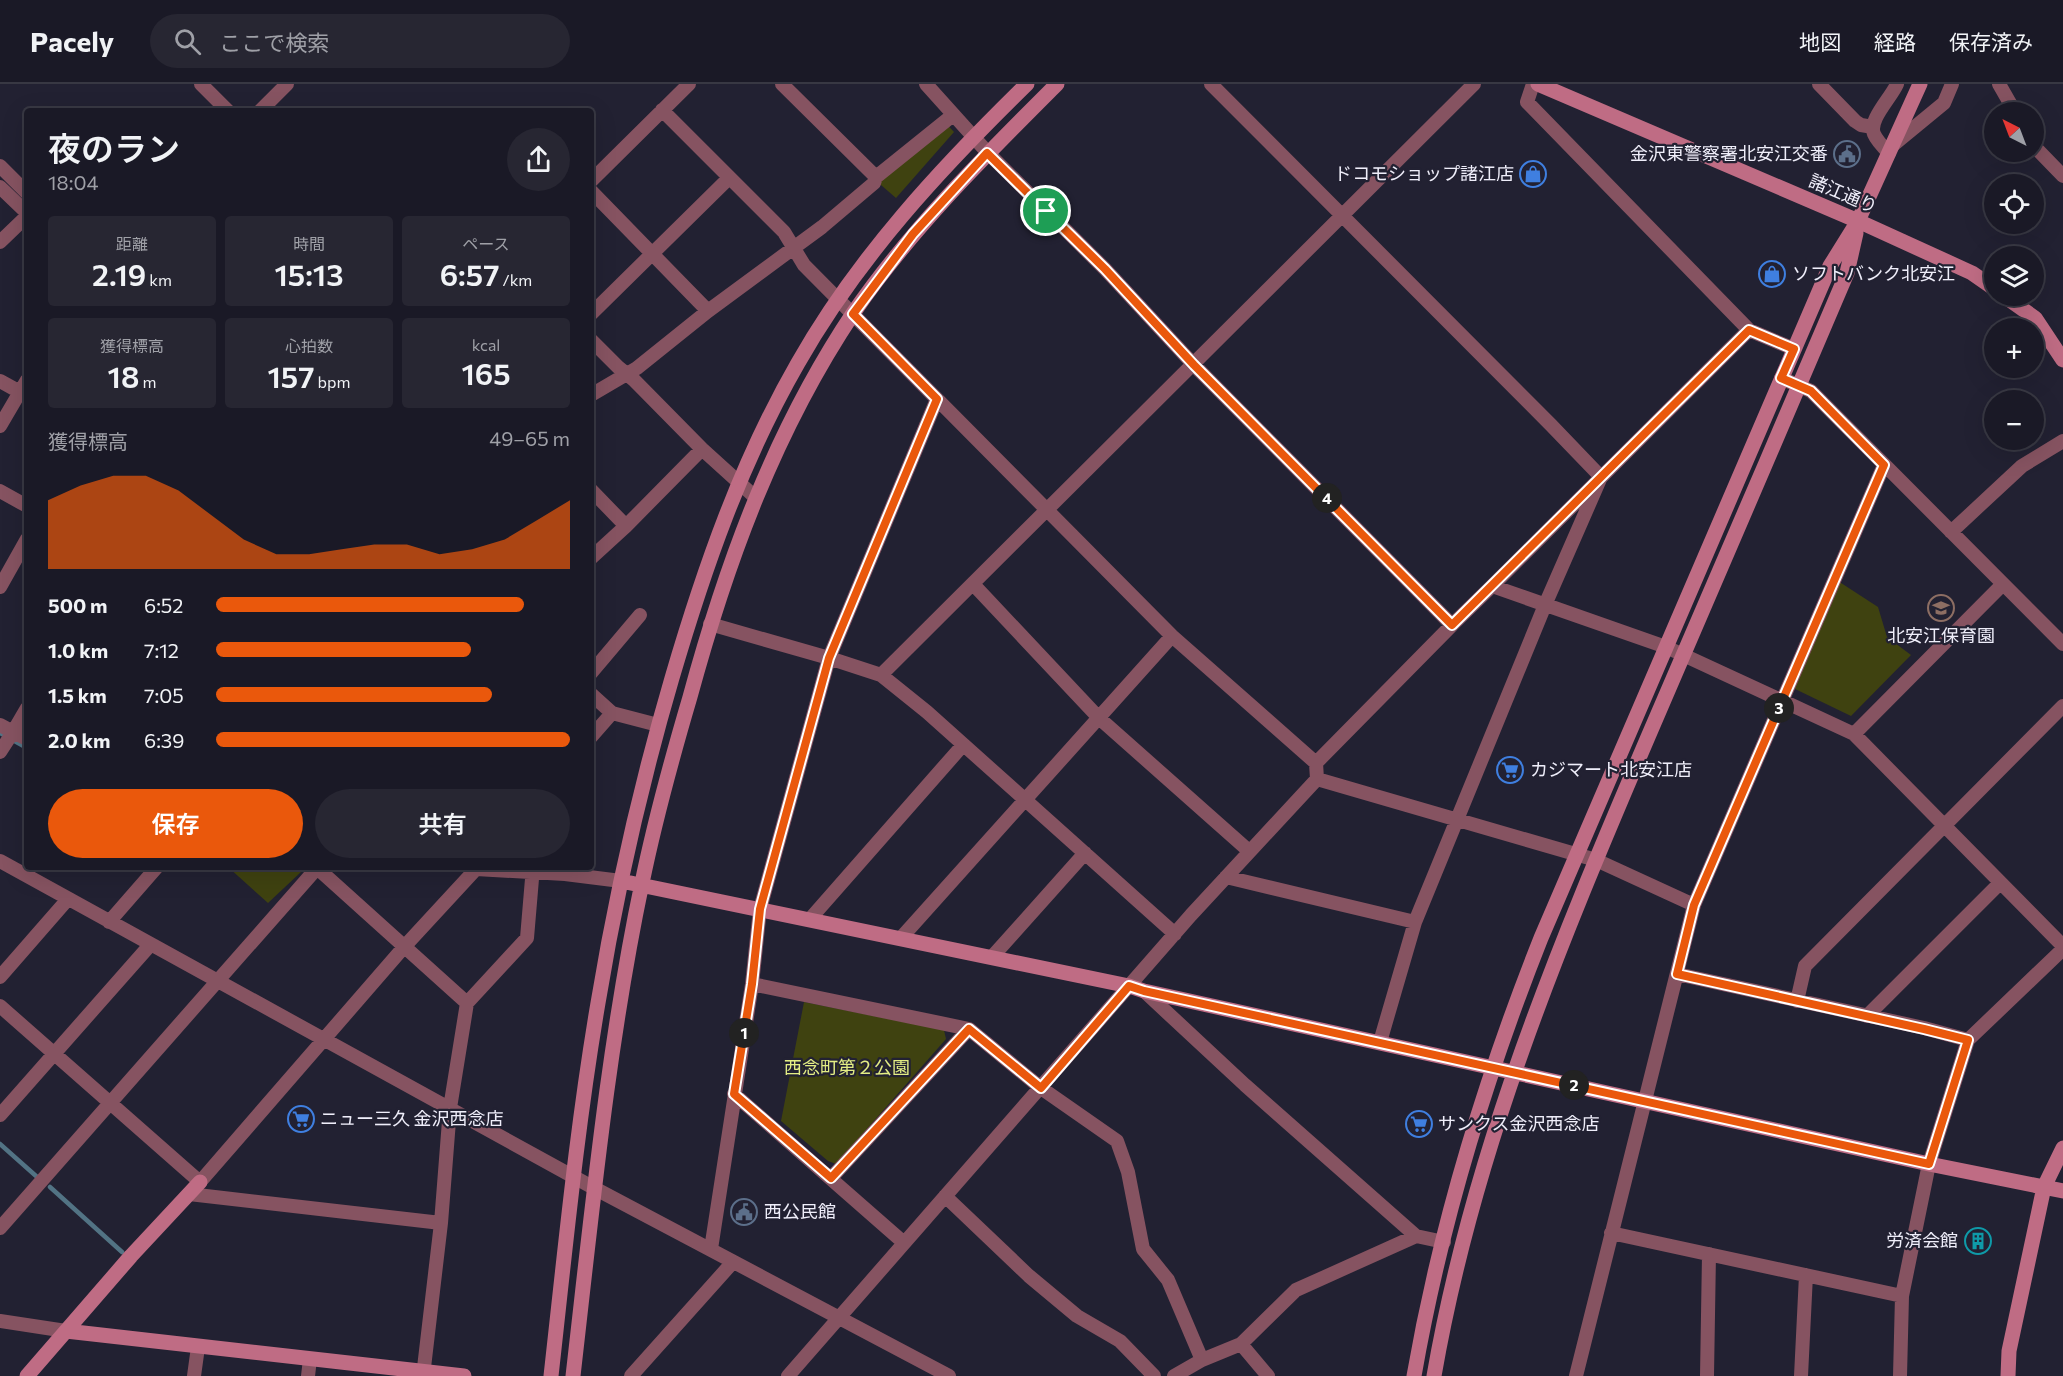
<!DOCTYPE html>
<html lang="ja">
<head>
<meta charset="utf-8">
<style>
	:root { --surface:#1a1926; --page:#272632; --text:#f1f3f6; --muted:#9fa0a7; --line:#383843; --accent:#ea580c }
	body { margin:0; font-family:Commissioner,"Noto Sans JP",sans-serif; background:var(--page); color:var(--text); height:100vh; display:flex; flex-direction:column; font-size:22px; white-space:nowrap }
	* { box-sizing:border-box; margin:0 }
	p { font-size:20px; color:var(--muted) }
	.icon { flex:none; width:33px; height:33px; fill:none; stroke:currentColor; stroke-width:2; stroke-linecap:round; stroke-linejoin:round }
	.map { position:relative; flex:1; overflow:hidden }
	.panel { position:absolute; left:24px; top:24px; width:570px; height:762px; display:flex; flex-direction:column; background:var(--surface); border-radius:6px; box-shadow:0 6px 24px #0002,0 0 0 2px var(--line) }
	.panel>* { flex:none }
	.needle { width:39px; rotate:318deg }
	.tools { position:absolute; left:1984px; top:18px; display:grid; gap:12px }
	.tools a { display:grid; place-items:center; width:60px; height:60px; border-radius:50%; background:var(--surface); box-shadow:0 6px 24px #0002,0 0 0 2px var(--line); font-size:30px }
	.pin { position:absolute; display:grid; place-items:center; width:51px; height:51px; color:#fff; margin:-26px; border:3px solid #fff; border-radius:50%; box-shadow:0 2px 6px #0007 }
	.km { position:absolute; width:30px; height:30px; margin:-15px; border-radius:50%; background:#222; color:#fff; font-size:16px; line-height:30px; text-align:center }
	.round { display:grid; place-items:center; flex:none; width:63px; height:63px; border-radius:32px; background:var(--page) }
	.summary { display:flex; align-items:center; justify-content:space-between; height:102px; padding:0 24px }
	h1 { font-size:33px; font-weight:600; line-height:45px }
	.figures { display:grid; grid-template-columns:repeat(3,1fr); gap:9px; height:102px; padding:6px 24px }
	.figures div { display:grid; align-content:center; border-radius:6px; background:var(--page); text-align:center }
	.figures b { font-size:30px; font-weight:600 }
	.figures small { font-size:16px; font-weight:400 }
	.figures p { font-size:16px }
	.chart { height:168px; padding:12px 24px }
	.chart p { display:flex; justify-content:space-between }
	.chart svg { width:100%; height:108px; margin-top:6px; fill:var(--accent); opacity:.7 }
	.action { display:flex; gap:12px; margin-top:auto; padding:12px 24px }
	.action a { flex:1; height:69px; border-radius:36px; background:var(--accent); color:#fff; font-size:24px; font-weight:600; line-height:69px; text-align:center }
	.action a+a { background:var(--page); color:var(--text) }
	ul { padding:0 24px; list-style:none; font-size:20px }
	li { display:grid; grid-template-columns:96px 72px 1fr; align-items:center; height:45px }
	li i { height:15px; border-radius:8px; background:var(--accent) }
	header { display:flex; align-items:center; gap:36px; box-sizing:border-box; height:84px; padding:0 30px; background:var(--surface); border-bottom:2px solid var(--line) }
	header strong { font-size:28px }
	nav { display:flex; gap:33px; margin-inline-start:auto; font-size:21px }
	.search { width:420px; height:54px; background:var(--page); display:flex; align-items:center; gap:15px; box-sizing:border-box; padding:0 21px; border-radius:33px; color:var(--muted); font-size:22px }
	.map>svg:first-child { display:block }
</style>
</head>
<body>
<header>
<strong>Pacely</strong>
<div class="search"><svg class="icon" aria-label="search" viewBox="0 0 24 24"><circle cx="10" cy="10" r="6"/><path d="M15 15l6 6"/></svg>ここで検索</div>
<nav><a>地図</a><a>経路</a><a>保存済み</a></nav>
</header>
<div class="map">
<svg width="2063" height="1292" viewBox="0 0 2063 1292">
	<rect width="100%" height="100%" fill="#222132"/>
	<path fill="#3f4210" d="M943,36L954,48L896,114L874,95Z
		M1838,497L1878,523L1887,553L1911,571L1851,632L1793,604Z
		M228,783H301V788L268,819Z
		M804,918L944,946L946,955L836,1080L828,1077L781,1037Z"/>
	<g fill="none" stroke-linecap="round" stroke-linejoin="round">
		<path stroke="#527384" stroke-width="4.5" d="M0,649L27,664
			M0,1060L36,1092
			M50,1103L122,1168"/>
		<path stroke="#865361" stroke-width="14" d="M201,0L228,27
			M782,0L876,93
			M926,0L988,69L1105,185L1194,281L1452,541L1492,502L1666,563L1854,650L2063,862
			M1211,0L1551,341L1601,393
			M1533,0L1527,18L1749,246L1794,265
			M1819,0L1855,37L1861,41L1873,43
			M1999,0L2015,28
			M662,26L784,148L804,181L1172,552L1316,679L1317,695L1191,831L788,1292
			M260,27L287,0
			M1893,61L1944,19L1952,0
			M2034,62L2063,92
			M1889,69C1884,64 1877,57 1874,50C1868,36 1891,14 1897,0
			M0,82L27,109
			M591,97L689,0
			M0,103L27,129
			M591,107L708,227
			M0,158L27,132
			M591,230L729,94
			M591,256L618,283L634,296L702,365L755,413
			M1781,294L1811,307L2063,560
			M0,297L20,308
			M591,311L637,284L708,227L822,143L874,99L876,93L953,31
			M0,342L27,296
			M591,406L626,442
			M0,407L27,422
			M1951,448L2022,382L2063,357
			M591,474L626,442L702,365
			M973,500L1099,634L1249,767
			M1492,502L1749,246
			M0,503L27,455
			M710,540L829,574L881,591L927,628L1175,850
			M591,589L640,531
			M881,591L1474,0
			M591,610L612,629L658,641
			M0,641L13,648L27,624
			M1854,650L2003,500
			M591,653L612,629
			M0,668L13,648L27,655
			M1316,679L1452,541
			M1317,695L1596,776L1694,821
			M0,777L594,1104L949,1292
			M316,783L467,919
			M475,783L476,785L565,790L621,797
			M1226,793L1415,838
			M810,835L963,661
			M109,838L157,783
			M901,854L1172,552
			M992,873L1085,769
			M1677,890L1924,944L1968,956
			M0,893L68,815
			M752,900L969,945L1041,1004L1117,1057L1128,1088L1143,1165L1168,1196L1202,1276
			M1144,907L1245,1001L1416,1152
			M1797,917L1805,882L2063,622
			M0,922L200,1098L404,863L476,785
			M1867,932L2000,799
			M1380,958L1415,838L1545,521L1601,393
			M734,1010L903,1158
			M0,1031L151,860
			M831,1094L969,945
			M189,1110L441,1139
			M945,1112L1029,1192L1077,1232L1120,1257L1154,1292
			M0,1144L317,784
			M1611,1149L1902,1212
			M711,1165L752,900L760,825L829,574L937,315
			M0,1237L66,1247
			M1241,1260L1268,1292
			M194,1292L198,1263
			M308,1292L310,1275
			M423,1292L441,1139L450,1024L467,919L527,854L533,783
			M631,1292L733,1178
			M1174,1292L1202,1276L1241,1260L1296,1206L1416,1152L1444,1158
			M1576,1292L1694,821L1884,381
			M1707,1292L1709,1170
			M1801,1292L1806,1191
			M1900,1292L1902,1212L1929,1080L1968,956L2063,865"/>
		<path stroke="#bf6c84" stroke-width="15" d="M1538,0L1858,137L1972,189L1995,205
			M2004,212L2035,234L2063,276
			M621,797L1129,902L1144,907L1929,1080L2063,1107
			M66,1247L464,1292
			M27,1292L131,1172L200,1098
			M551,1292C565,1167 577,1042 598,919C616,810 641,700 672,594C704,485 741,378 798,279C858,173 941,84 1027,0
			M573,1292C592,1127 608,961 642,799C655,736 672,674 690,613C727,477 775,346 854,228C912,144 985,72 1057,0
			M1414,1292C1440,1143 1485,995 1541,854L1830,182L1858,137L1920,0
			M1434,1292C1473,1067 1559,861 1648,653C1715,498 1781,344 1847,189L1856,149
			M2008,1292L2009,1267L2044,1103L2063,1064"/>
	</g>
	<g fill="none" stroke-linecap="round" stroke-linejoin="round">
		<defs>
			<path id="route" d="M987,69L1105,185L1194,281L1452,541L1749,246L1794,265L1781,294L1811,307L1884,381L1694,821L1677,890L1924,945L1968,956L1929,1080L1144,907L1129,902L1041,1004L969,945L831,1094L734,1010L752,900L760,825L829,574L937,315L853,230L913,150Z"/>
		</defs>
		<use href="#route" stroke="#fff" stroke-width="12"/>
		<use href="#route" stroke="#ea580c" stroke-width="8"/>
	</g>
	<defs>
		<symbol id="civic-ring" viewBox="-11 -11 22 22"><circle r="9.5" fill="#222132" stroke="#5c6f8a" stroke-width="1.5"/><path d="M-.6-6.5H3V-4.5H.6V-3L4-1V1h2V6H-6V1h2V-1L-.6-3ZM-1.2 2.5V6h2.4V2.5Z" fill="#5c6f8a"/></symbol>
		<symbol id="shop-ring" viewBox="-11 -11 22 22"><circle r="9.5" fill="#222132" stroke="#3f7fe0" stroke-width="1.5"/><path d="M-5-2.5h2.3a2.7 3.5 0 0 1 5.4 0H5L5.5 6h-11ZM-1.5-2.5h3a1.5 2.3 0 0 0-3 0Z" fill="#3f7fe0"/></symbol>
		<symbol id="school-ring" viewBox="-11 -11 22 22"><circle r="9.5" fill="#222132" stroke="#8d6e63" stroke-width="1.5"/><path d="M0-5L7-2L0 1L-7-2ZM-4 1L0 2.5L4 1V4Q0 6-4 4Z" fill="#8d6e63"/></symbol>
		<symbol id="supermarket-ring" viewBox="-11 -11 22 22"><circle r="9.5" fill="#222132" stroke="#3f7fe0" stroke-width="1.5"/><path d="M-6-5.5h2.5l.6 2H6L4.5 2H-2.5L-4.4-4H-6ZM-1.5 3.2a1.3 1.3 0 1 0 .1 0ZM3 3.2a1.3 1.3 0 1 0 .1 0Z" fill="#3f7fe0"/></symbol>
		<symbol id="building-ring" viewBox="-11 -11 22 22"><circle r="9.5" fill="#222132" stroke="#0f9aa8" stroke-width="1.5"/><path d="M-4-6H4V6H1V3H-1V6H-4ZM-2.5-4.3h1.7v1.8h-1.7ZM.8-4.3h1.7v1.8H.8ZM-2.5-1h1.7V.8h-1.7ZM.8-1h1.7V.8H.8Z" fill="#0f9aa8"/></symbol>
	</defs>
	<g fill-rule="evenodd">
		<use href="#civic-ring" x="1832" y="55" width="30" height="30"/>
		<use href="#shop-ring" x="1518" y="75" width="30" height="30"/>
		<use href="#shop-ring" x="1757" y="175" width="30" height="30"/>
		<use href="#school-ring" x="1926" y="509" width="30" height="30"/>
		<use href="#supermarket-ring" x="1495" y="671" width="30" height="30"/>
		<use href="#supermarket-ring" x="286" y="1020" width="30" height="30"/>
		<use href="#supermarket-ring" x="1404" y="1025" width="30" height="30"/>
		<use href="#civic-ring" x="729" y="1113" width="30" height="30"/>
		<use href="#building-ring" x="1963" y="1142" width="30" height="30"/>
	</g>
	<g text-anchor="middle" stroke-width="4.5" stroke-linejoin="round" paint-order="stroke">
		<g font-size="18" fill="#efeefa" stroke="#222132" text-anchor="start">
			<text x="1828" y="76" text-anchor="end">金沢東警察署北安江交番</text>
			<text x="1514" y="96" text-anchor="end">ドコモショップ諸江店</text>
			<text x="1792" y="196">ソフトバンク北安江</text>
			<text x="1941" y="558" text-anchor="middle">北安江保育園</text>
			<text x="1530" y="692">カジマート北安江店</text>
			<text x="320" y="1041">ニュー三久 金沢西念店</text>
			<text x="1438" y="1046">サンクス金沢西念店</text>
			<text x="764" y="1134">西公民館</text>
			<text x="1958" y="1163" text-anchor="end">労済会館</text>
		</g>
		<g font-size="18" fill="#efeefa" stroke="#222132">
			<text transform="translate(1843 110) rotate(23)" y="6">諸江通り</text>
		</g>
		<g font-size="18" fill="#e3ed84" stroke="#222132">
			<text x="847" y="990">西念町第２公園</text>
		</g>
	</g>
</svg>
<div class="tools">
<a><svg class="needle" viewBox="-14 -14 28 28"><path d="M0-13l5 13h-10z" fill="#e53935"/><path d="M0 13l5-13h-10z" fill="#9fa0a7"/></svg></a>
<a><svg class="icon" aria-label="locate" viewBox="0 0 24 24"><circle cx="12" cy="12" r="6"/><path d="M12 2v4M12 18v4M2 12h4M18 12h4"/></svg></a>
<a><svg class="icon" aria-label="layers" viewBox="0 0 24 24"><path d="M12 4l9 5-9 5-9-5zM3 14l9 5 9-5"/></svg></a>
<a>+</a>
<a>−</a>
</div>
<div class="pin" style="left:1046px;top:127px;background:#1e9e55"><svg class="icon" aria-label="arrive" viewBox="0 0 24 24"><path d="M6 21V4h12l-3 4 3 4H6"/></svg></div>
<b class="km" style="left:744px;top:949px">1</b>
<b class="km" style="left:1574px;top:1001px">2</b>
<b class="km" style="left:1779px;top:624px">3</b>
<b class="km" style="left:1327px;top:414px">4</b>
<section class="panel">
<div class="summary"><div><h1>夜のラン</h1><p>18:04</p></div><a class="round"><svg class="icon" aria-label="share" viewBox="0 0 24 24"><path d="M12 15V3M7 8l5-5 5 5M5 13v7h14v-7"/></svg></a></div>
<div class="figures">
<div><p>距離</p><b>2.19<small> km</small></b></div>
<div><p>時間</p><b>15:13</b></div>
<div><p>ペース</p><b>6:57<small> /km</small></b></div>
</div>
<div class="figures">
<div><p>獲得標高</p><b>18<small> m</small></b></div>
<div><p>心拍数</p><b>157<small> bpm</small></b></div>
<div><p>kcal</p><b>165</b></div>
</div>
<div class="chart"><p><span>獲得標高</span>49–65 m</p>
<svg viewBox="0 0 160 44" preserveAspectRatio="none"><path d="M0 44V16L10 10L20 6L30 6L40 12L50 22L60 32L70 38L80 38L90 36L100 34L110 34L120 38L130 36L140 32L150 24L160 16V44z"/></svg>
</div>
<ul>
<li><b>500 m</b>6:52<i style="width:87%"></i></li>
<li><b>1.0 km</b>7:12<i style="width:72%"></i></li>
<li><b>1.5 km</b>7:05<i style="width:78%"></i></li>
<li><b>2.0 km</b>6:39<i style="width:100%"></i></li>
</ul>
<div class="action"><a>保存</a><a>共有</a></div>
</section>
</div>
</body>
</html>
